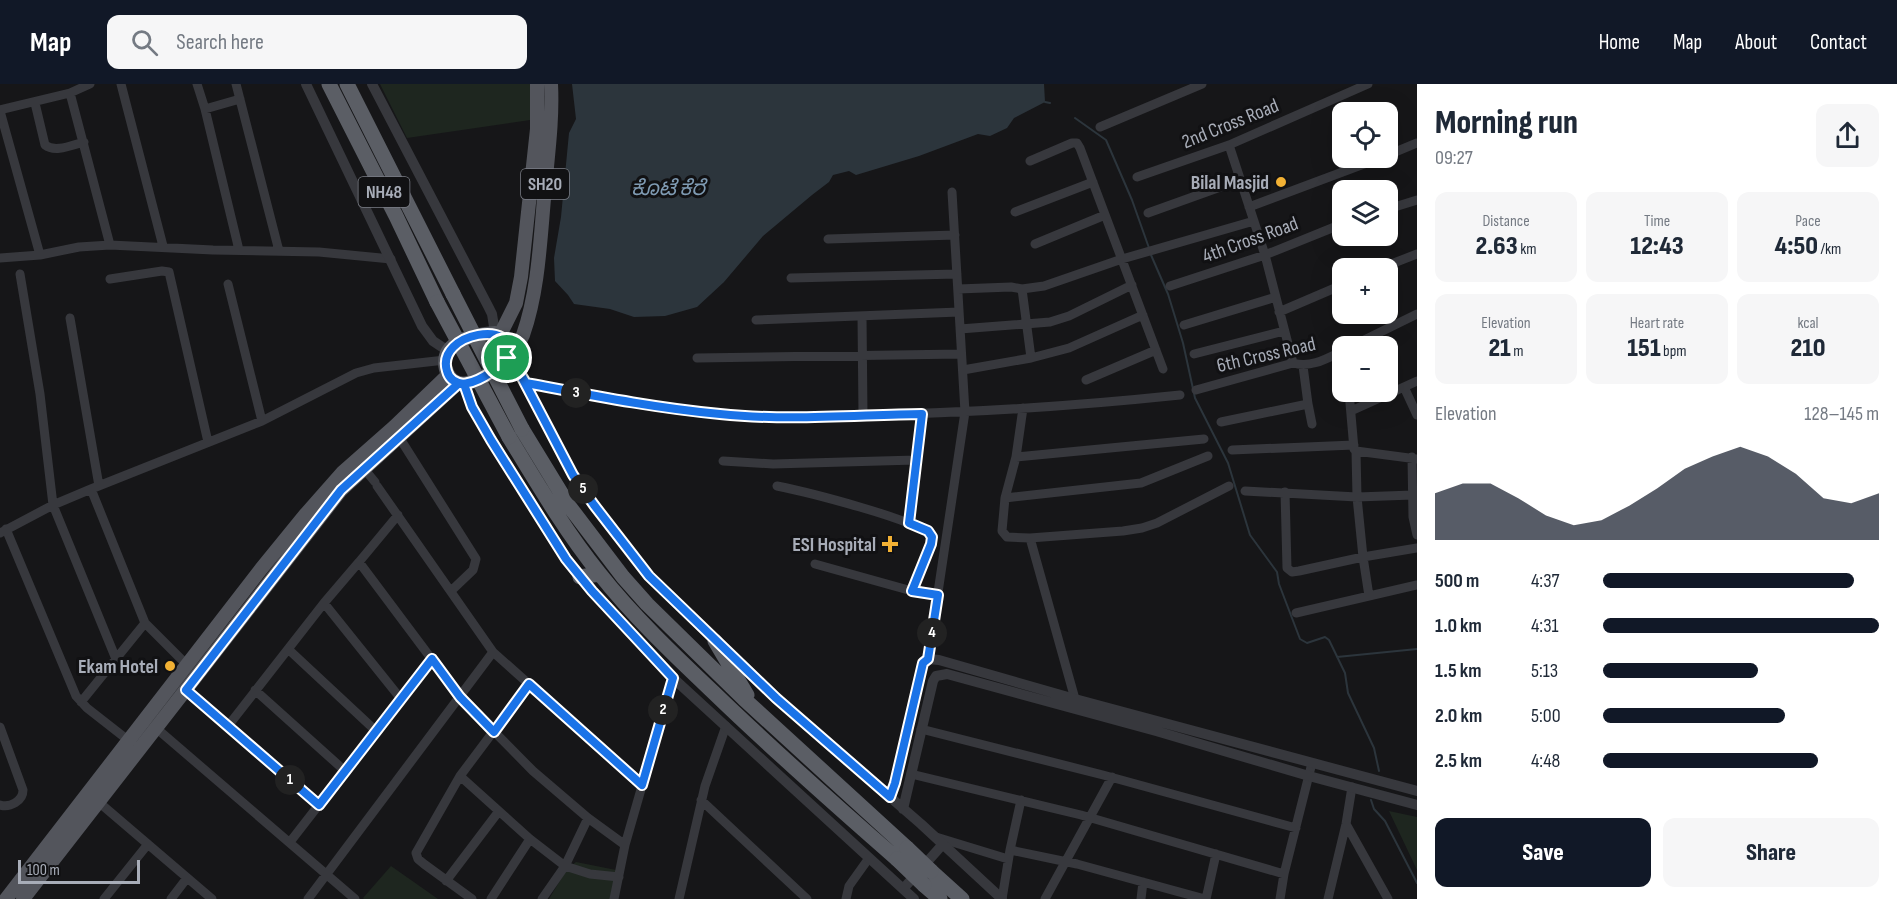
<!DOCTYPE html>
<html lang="en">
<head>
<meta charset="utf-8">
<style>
	:root { --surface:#fff; --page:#f6f6f7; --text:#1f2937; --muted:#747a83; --accent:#111827 }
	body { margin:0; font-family:"Sofia Sans Condensed","Noto Sans Kannada",sans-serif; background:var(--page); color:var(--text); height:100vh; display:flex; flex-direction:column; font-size:22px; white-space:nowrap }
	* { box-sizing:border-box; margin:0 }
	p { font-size:20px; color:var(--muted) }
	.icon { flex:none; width:33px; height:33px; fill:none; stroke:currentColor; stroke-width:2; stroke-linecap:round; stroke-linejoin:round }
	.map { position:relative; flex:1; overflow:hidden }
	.sheet { display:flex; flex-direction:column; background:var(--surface); width:480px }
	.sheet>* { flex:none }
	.controls { position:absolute; left:1332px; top:18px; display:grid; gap:12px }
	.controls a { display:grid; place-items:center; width:66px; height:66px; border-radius:12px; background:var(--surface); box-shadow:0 6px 24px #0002; font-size:30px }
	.scale { position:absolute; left:18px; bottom:15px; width:122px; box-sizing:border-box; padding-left:6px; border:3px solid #a8adb8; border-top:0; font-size:16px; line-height:21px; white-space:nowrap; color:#a8adb8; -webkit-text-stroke:4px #111113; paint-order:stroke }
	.pin { position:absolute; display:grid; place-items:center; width:51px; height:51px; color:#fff; margin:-26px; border:3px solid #fff; border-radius:50%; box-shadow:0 2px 6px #0007 }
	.km { position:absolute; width:30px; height:30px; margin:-15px; border-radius:50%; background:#222; color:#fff; font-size:16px; line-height:30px; text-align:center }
	.round { display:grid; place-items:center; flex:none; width:63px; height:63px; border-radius:12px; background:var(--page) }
	.summary { display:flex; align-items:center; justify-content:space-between; height:102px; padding:0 18px }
	h1 { font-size:33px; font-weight:800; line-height:45px }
	.stats { display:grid; grid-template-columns:repeat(3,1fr); gap:9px; height:102px; padding:6px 18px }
	.stats div { display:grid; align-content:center; border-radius:12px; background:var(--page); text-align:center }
	.stats b { font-size:26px; font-weight:800 }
	.stats small { font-size:16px; font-weight:400 }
	.stats p { font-size:16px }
	.chart { height:168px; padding:12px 18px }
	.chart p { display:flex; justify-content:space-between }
	.chart svg { width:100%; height:108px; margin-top:6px; fill:var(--accent); opacity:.7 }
	.button { display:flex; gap:12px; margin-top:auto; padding:12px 18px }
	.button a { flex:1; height:69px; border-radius:12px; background:var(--accent); color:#fff; font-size:24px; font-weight:800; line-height:69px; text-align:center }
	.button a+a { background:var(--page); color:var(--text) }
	ul { padding:0 18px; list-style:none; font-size:20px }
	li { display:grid; grid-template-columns:96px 72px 1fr; align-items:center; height:45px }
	li i { height:15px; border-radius:8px; background:var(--accent) }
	header { display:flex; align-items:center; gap:36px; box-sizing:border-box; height:84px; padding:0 30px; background:var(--accent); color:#fff }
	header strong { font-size:28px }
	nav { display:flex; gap:33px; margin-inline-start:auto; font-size:21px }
	.search { width:420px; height:54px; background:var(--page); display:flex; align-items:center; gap:15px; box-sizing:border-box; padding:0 21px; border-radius:12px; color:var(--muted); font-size:22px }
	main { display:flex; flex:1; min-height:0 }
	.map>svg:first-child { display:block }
</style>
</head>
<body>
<header>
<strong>Map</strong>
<div class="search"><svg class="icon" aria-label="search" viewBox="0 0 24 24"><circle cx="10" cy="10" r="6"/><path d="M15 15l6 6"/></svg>Search here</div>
<nav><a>Home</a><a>Map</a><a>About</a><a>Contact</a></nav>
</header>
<main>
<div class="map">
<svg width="1417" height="815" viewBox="0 0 1417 815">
	<rect width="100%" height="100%" fill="#161618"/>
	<path fill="#1e261f" d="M380,0H530V36L407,54Z
		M1389,727L1417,733V786Z
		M576,778L616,786L610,815H549L567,785Z
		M391,782L438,815H364L363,814Z"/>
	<path fill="#2c353c" d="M572,0H1044L1045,18L1014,34L1007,44L990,52L978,50L919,72L856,91L849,87L833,91L829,98L812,111L763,152L724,198L697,223L665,232L634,233L610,225L574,220L568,211L555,197L554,174L561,133L569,49L576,35Z"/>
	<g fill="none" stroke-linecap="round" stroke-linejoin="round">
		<path stroke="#2c353c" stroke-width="2" d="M1045,18L1050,19
			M1075,34L1106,56L1132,116L1149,164
			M1151,171L1168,210L1183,259L1195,314L1228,379L1250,451L1277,488L1279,500L1300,555L1307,559L1325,553L1329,556L1345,589L1348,609L1374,664L1379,687
			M1337,573L1417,565
			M1371,716L1374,725L1385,737L1417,799"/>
		<path stroke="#37383d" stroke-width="9" d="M121,0L163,162
			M197,0L205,25L239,166
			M236,0L279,167
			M70,9L110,161
			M35,19L45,61C55,69 72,61 84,58
			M205,25L240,15
			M0,26L70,9L90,0
			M0,27L40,171
			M1100,43L1202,0
			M1229,61L1265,171L1293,279
			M1388,71L1417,59
			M1030,77L1072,59H1077L1080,64L1163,285
			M1137,93L1229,61L1368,0
			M1249,123L1380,74
			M1388,125L1417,116
			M1015,128L1093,98
			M1148,129L1240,96
			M828,155L955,151
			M1035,160L1105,131
			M0,174L40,171L79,163L110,161L213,166L319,168L391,175
			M1381,184L1417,170
			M20,190L40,310L53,421L116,575
			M791,194L957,190
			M110,195L162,187L169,188L208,358
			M228,200L262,337
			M1170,202L1265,171L1342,140
			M958,205L1011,203L1022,205L1044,202L1122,175L1254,137
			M1022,205L1031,274
			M1279,228L1342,201
			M862,232L863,331
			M70,234L99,402
			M756,236L959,228
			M1184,241L1276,213
			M960,245L1050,238L1069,232L1132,201
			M1352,262L1417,230
			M1194,270L1284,247
			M697,274L961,270
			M1303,282L1308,320
			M963,286L1031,274L1069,264L1143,231
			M1086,296L1156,266
			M526,299C591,311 657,326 723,331C770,334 816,332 863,331C969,329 1075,322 1180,311
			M1404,303L1417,331
			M1196,306L1293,279C1311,284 1326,275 1342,267
			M1349,308L1354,365L1356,367L1417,375
			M1023,324L1016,373L1005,414L1002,447L1007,453L1030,454L1123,447L1142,444L1157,439L1229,402
			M1351,327L1417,297
			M1221,338L1308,320L1312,340
			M399,353L476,475L473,486L451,507
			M1232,366L1354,361
			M1016,373L1204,355
			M1412,373L1413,433L1417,451
			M723,377L773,380L916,376
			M361,381L375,398
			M777,402C802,407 921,436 932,453L931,460L912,507
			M91,405L145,539L187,581
			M1245,407L1357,413L1413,411
			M1285,408L1287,484L1292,488L1299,487L1363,473L1357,413L1356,367
			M1005,414L1141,399L1208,372
			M398,431L359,478L460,613L533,687L588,734L625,761
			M909,439L922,330
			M6,445L76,612L87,624L133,660
			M0,449L53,421L91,405L262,337L356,289L374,284L445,276
			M1030,454L1075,615
			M359,478L324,519L401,615L432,575
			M815,480L912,507L938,511
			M1369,512L1363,473L1417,464
			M1296,529L1417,501
			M288,565L376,647
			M493,568L642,701
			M928,575L965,328L952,108
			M186,606L228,642L324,519
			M255,606L345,687
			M81,618L145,539
			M228,642L319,721
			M0,643L23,706C23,717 10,724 0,721
			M156,644L355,815
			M921,645L1103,691L1296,744
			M911,690L1081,731L1284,790L1312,679
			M460,692L530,755L565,782L588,734
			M88,709L212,815
			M701,716L807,815
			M1346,740L1388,815
			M936,753L1008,775
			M290,758L401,615
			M1010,766L1077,780L1205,815
			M446,797L499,727
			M104,815L148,760
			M171,815L187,794
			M308,815L493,568L377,402
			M472,815L424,780L418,775L416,769L460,692L529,600
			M491,815L530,755
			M542,815L565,782L590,790L619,793
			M614,815L625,761L673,594
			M679,815L705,702L726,642
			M846,815L849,802L869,774
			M1002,815L1010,766L1021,716
			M1045,815L1112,693
			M1141,815L1143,798
			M1206,815L1216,770
			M1280,815L1284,790
			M1328,815L1346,740L1352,703"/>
		<path stroke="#37383d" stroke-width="10" d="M306,0L422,242L433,257L448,267
			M372,0L488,222L492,230L495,249
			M507,274L518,286L573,391L594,421L649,492L776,614L921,740L1002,815
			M463,300L472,323L491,356L573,485L673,594L914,815
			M890,713L895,699L923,579L928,575L939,576L1075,615L1417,707
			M903,725L933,597L936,592L947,590L1156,647L1309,692L1417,721
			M903,805L943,760"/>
		<path stroke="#53555c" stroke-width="14" d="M495,249C502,251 506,255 508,262C513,279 481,296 467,299C449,303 440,281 448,267C457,253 481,250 495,249Z
			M500,251L516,219L521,193L537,45V0
			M509,269C516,264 520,258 523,251C538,208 540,160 544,115C547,77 553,38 551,0
			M6,815L261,485L305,431L343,388L394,343L448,291
			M23,815L341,406L458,299"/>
		<path stroke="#5b5e65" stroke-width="15" d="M329,0L396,132L437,218
			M347,0L453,210
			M522,345L569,422L623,493L647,520L744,615L907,764
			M509,353C537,399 565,447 599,489C633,532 673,570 712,607C772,665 834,720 897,775
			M580,493L599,490
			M715,557L747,611
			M931,787L962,815
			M924,801L940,815"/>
		<path stroke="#5b5e65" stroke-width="15" d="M453,210L522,345
			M437,218L509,353
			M907,764L931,787
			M897,775L924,801"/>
	</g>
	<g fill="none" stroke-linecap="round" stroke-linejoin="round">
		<defs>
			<path id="route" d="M507,274C495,287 476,301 458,300L341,406L186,606L319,721L432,575L460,613L494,648L529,600L642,701L673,594L592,507L566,475L491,356L472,323L464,300C455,299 449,295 447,287C435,248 522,234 507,274L518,286L526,299C590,311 655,324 720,330C787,337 855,331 922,330L909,439L928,447L932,453L931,460L912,507L938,511L928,575L923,579L895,699L890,713L776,614L649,492L594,421L573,391L518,286L507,274"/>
		</defs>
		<use href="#route" stroke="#fff" stroke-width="12"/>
		<use href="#route" stroke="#1a73e8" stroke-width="8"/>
	</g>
	<g fill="#f2b134" stroke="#111113" stroke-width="2">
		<circle cx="1281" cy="98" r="6"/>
		<path d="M887 451h6v6h6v6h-6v6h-6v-6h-6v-6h6z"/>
		<circle cx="170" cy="582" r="6"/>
	</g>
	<g text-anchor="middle" stroke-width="6" stroke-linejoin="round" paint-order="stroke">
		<g fill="#111113" stroke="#7b7e86" stroke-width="1.5">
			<rect x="521" y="85" width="48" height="30" rx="4.5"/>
			<rect x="358.5" y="93" width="51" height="30" rx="4.5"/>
		</g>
		<g font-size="18" font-weight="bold" fill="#a8adb8">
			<text x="545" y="106">SH20</text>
			<text x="384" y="114">NH48</text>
		</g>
		<g font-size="20" fill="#a8adb8" stroke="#111113">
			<text transform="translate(1230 39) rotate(-22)" y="7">2nd Cross Road</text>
			<text transform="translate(1250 155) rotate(-20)" y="7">4th Cross Road</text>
			<text transform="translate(1266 270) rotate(-13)" y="7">6th Cross Road</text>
		</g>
		<g font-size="20" font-weight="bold" fill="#a8adb8" stroke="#111113" text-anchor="end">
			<text x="1269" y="105">Bilal Masjid</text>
			<text x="876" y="467">ESI Hospital</text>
			<text x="158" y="589">Ekam Hotel</text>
		</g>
		<g font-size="21" font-style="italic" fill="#7f9bb3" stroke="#111113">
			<text x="668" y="111">ಕೊಟೆ ಕೆರೆ</text>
		</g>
	</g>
</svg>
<div class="controls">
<a><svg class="icon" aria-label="locate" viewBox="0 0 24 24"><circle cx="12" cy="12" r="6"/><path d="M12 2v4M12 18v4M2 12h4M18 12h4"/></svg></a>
<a><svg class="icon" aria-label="layers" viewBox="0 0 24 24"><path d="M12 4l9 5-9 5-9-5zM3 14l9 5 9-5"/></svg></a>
<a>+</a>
<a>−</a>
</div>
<div class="scale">100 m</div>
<div class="pin" style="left:507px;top:274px;background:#1e9e55"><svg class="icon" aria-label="arrive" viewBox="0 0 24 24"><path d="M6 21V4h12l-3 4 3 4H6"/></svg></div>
<b class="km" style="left:290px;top:696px">1</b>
<b class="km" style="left:663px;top:626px">2</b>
<b class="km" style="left:576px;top:309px">3</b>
<b class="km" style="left:932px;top:549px">4</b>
<b class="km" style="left:583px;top:405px">5</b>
</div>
<section class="sheet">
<div class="summary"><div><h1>Morning run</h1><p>09:27</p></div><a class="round"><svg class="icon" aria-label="share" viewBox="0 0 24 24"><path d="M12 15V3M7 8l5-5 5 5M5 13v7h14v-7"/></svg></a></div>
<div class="stats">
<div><p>Distance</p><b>2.63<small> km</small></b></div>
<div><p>Time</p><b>12:43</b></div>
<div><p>Pace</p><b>4:50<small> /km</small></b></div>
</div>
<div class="stats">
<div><p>Elevation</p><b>21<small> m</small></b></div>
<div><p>Heart rate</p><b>151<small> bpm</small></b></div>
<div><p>kcal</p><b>210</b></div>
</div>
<div class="chart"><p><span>Elevation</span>128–145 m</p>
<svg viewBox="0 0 160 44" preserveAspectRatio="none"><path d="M0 44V25L10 21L20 21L30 27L40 34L50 38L60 36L70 30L80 23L90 15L100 10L110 6L120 10L130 17L140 27L150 29L160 25V44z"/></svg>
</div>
<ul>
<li><b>500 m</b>4:37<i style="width:91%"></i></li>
<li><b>1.0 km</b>4:31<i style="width:100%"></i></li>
<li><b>1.5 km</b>5:13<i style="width:56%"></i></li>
<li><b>2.0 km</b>5:00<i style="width:66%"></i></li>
<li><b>2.5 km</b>4:48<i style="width:78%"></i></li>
</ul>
<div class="button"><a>Save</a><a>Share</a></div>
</section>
</main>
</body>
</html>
